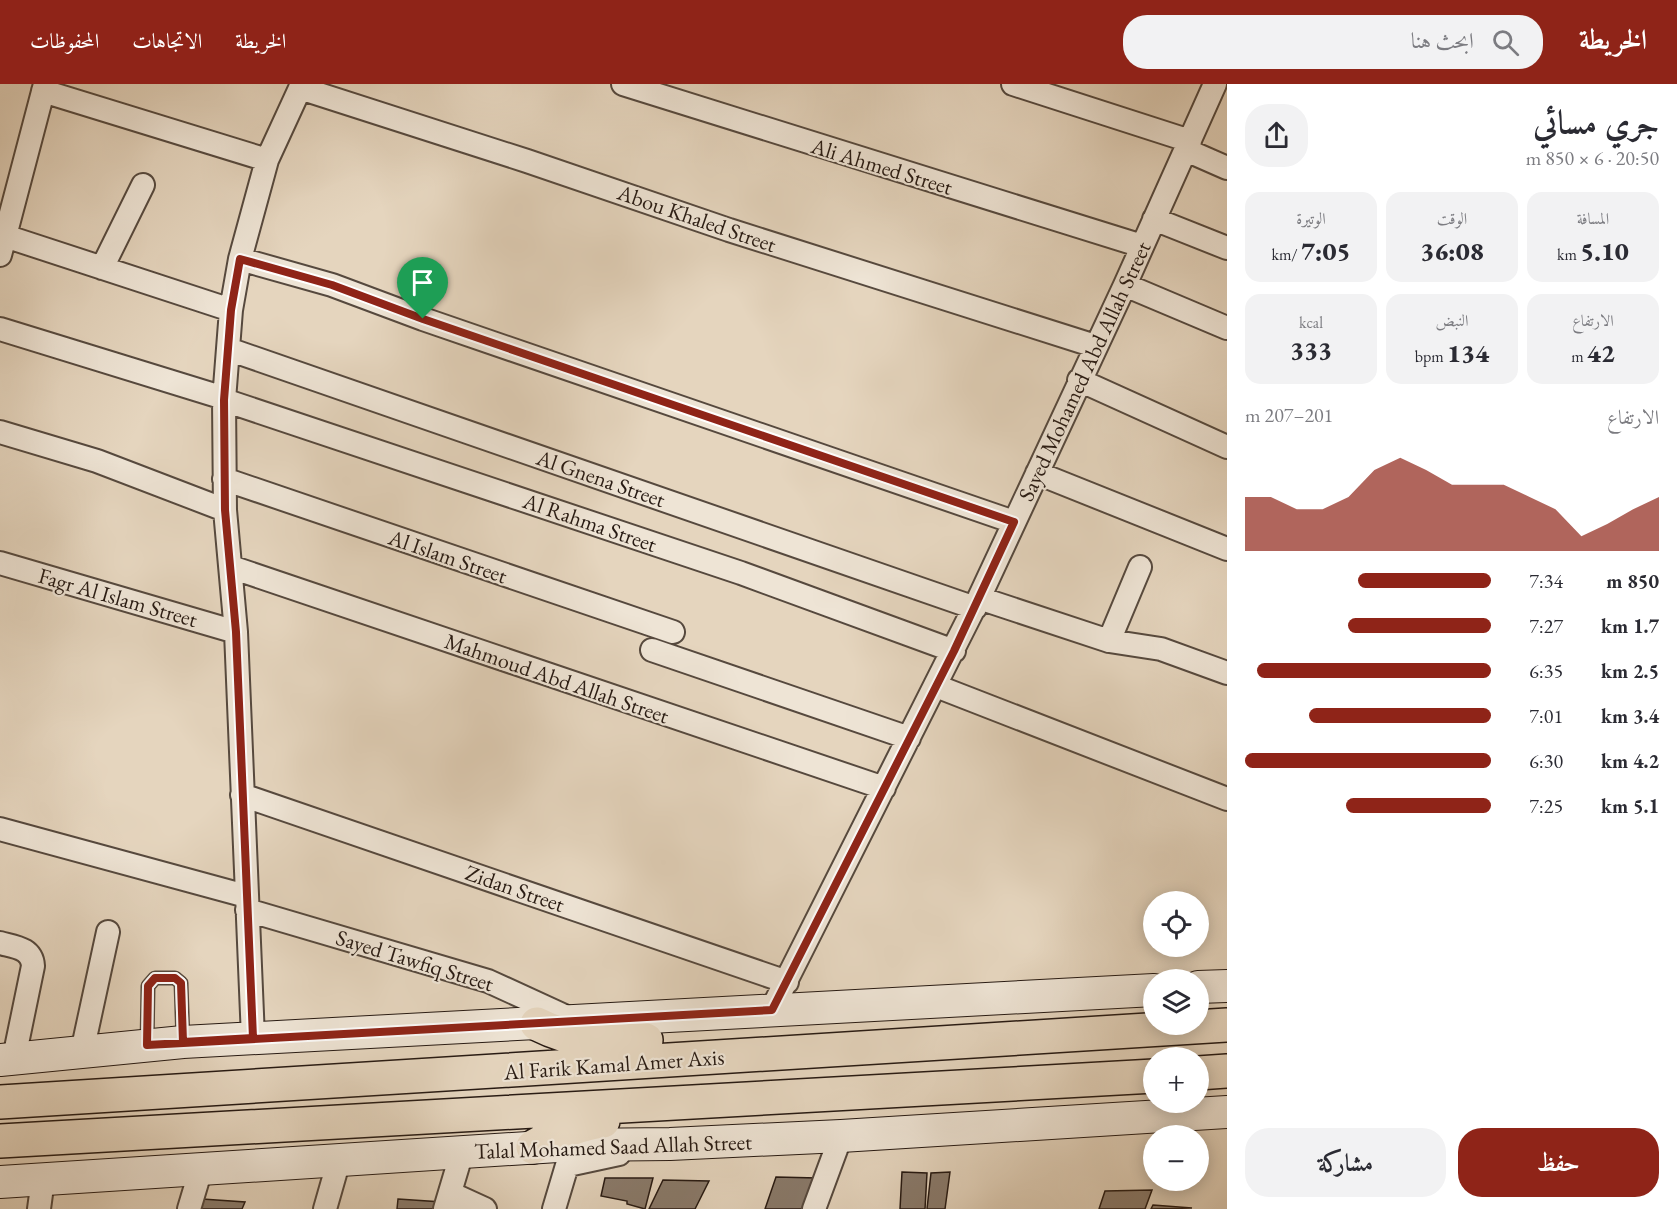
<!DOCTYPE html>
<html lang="ar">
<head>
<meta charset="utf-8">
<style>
	:root { --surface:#fff; --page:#f2f2f3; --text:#2b2b33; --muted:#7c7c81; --accent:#8f2418 }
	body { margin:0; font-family:"EB Garamond",Amiri,serif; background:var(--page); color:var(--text); direction:rtl; height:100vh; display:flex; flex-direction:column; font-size:22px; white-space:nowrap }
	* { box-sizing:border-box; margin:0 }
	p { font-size:20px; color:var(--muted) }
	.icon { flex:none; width:33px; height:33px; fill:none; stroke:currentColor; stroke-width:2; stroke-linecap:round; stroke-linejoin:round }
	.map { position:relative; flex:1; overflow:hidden; direction:ltr }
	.sheet { display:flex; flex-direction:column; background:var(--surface); width:450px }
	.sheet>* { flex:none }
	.controls { position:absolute; left:1143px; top:807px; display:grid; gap:12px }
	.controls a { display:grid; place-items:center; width:66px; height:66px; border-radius:50%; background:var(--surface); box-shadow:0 3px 15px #0003; font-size:30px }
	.pin { position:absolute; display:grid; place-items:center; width:51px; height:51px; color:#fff; margin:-62px -26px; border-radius:50% 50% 50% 0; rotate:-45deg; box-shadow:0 0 6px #0007 }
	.pin .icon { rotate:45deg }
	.round { display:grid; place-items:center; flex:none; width:63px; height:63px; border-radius:24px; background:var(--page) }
	.summary { display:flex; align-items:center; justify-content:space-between; height:102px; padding:0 18px }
	h1 { font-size:33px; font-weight:800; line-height:45px }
	.stats { display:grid; grid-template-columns:repeat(3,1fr); gap:9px; height:102px; padding:6px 18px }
	.stats div { display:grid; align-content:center; border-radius:15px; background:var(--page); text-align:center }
	.stats b { font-size:26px; font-weight:800 }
	.stats small { font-size:16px; font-weight:400 }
	.stats p { font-size:16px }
	.chart { height:168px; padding:12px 18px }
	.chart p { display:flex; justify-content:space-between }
	.chart svg { width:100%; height:108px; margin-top:6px; fill:var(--accent); opacity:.7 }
	.button { display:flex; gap:12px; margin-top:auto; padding:12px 18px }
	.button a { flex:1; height:69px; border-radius:24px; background:var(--accent); color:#fff; font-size:24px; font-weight:800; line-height:69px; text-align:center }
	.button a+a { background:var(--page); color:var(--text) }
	ul { padding:0 18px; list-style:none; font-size:20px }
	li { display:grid; grid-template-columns:96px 72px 1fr; align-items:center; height:45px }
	li i { height:15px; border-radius:8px; background:var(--accent) }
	header { display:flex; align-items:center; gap:36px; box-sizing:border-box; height:84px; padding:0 30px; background:var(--accent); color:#fff }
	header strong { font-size:28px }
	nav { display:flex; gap:33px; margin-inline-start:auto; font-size:21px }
	.search { width:420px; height:54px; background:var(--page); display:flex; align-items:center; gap:15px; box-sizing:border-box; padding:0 21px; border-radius:24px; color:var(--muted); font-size:22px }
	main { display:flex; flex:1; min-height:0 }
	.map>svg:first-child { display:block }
</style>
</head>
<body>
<header>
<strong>الخريطة</strong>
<div class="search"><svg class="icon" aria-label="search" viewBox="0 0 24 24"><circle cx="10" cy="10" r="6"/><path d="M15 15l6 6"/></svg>ابحث هنا</div>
<nav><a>الخريطة</a><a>الاتجاهات</a><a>المحفوظات</a></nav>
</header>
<main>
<section class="sheet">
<div class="summary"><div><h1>جري مسائي</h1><p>20:50 · 6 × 850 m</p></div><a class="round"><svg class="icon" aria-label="share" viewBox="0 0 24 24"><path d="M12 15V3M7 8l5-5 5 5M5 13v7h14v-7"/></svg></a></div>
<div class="stats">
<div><p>المسافة</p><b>5.10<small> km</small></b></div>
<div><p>الوقت</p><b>36:08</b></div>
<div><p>الوتيرة</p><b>7:05<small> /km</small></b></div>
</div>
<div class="stats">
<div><p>الارتفاع</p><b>42<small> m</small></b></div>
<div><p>النبض</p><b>134<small> bpm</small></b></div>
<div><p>kcal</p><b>333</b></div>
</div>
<div class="chart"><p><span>الارتفاع</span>201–207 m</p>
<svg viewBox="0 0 160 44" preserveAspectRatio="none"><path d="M0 44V22L10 22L20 27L30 27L40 22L50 11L60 6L70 11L80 17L90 17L100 17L110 22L120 27L130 38L140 33L150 27L160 22V44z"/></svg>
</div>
<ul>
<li><b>850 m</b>7:34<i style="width:54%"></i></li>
<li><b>1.7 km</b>7:27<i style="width:58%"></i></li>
<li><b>2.5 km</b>6:35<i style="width:95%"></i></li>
<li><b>3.4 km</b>7:01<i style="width:74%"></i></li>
<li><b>4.2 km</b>6:30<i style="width:100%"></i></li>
<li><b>5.1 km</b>7:25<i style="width:59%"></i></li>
</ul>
<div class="button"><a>حفظ</a><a>مشاركة</a></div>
</section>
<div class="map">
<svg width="1227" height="1125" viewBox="0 0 1227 1125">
	<rect width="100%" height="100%" fill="#e5d5be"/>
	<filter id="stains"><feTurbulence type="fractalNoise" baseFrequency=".00333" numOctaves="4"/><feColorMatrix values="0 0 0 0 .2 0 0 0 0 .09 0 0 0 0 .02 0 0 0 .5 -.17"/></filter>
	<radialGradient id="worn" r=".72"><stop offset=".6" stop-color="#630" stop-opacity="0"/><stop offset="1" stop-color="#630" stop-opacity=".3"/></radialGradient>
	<path fill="#8a7b6c" stroke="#271a13" stroke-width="1.5" d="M902,1088L927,1089L925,1125H900Z
		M950,1088L945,1125H927L931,1089Z
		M776,1093L817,1094L804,1125H765Z
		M605,1094H653L645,1125L627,1120V1117L601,1112Z
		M663,1096L709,1097L695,1125H649Z
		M1152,1106L1145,1125H1099L1105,1107Z
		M202,1115L245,1118L242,1125H199Z
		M398,1115L442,1118L440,1125H397Z
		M1153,1121L1192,1124L1151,1125Z"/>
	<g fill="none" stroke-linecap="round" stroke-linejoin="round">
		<defs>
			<path id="service" d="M147,961L148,902L155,894H175L181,899L183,957"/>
			<path id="minor" d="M623,0L1142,162
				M1013,0L1190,57
				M300,4L527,77L729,146L1095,262
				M43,7L267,76
				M1186,66L1227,84
				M1154,135L1227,164
				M5,152L231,226
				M0,171L45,0
				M240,175L332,201L423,235L1014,438
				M102,184L143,101
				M1125,201L1227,244
				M0,245L224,314
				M228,265L975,524
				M1079,296L1227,363
				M224,316L741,489L954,567
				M0,348L97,377L225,426
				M1037,389L1227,465
				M224,395L673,548
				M0,479L236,548
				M231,483L884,704
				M979,514L1109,557L1161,565L1227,589
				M1109,557L1140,483
				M652,566L909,654
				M936,602L1227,715
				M242,711L787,898
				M0,745L246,812
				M247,826L488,897L571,935
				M0,859C15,863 32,864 33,882L14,974
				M772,925L979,514L1125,201L1215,0
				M253,954L236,548L225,426L224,316L231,226L240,175L267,76L302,0
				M82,968L108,848
				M568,1081L619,1070
				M450,1109L485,1125
				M39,1125L43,1095
				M189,1125L201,1085
				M325,1125L339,1076
				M445,1125L462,1068
				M554,1125L571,1068
				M814,1125L841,1052"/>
			<path id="secondary" d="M1198,903L1227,902
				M0,976L183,958L1154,906
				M0,1098L573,1061L670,1060L841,1052L1227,1028"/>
			<path id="motorway" d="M537,940C577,960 602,958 646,956
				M1198,989L1227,987
				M0,1018L1227,941
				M0,1057L1154,992
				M533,1063C555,1050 577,1040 603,1037"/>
		</defs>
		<use href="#service" stroke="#56493e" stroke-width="15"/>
		<use href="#minor" stroke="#56493e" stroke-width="26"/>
		<use href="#secondary" stroke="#271a13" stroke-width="34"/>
		<use href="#motorway" stroke="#271a13" stroke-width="36"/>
		<use href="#service" stroke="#eee4d5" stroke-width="12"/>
		<use href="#minor" stroke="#eee4d5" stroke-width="22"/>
		<use href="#secondary" stroke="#eee4d5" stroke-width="32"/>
		<use href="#motorway" stroke="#e5d5be" stroke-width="33"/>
	</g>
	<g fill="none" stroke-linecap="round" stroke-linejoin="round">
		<defs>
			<path id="route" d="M423,235L332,201L240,175L231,226L224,316L225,426L236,548L253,954L183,958L181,899L175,894H155L148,902L147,961L772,926L954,567L1014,438L423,235"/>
		</defs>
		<use href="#route" stroke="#fff" stroke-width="12"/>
		<use href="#route" stroke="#8f2418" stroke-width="8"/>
	</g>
	<g text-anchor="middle" stroke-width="4.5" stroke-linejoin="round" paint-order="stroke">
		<g font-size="22" fill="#271a13" stroke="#eee4d5">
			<text transform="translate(882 82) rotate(17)" y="8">Ali Ahmed Street</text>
			<text transform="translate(697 134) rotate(19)" y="8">Abou Khaled Street</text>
			<text transform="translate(1084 287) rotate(-65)" y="8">Sayed Mohamed Abd Allah Street</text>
			<text transform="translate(601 394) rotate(19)" y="8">Al Gnena Street</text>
			<text transform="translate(590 438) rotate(19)" y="8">Al Rahma Street</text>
			<text transform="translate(448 472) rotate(19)" y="8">Al Islam Street</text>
			<text transform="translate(118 513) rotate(16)" y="8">Fagr Al Islam Street</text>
			<text transform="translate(557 594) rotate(19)" y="8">Mahmoud Abd Allah Street</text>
			<text transform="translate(515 804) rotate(19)" y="8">Zidan Street</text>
			<text transform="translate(415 876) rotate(17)" y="8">Sayed Tawfiq Street</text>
			<text transform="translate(614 980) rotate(-4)" y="8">Al Farik Kamal Amer Axis</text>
			<text transform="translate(613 1062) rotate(-2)" y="8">Talal Mohamed Saad Allah Street</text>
		</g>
	</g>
	<rect width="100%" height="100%" filter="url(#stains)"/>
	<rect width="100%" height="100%" fill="url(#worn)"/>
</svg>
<div class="controls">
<a><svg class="icon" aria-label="locate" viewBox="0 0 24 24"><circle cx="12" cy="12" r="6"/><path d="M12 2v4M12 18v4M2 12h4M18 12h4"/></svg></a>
<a><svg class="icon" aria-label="layers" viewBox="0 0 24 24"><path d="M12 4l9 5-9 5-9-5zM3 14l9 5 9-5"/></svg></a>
<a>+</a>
<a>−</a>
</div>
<div class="pin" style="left:423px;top:235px;background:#1e9e55"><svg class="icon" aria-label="arrive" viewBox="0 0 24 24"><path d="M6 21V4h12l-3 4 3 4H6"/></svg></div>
</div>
</main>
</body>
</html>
